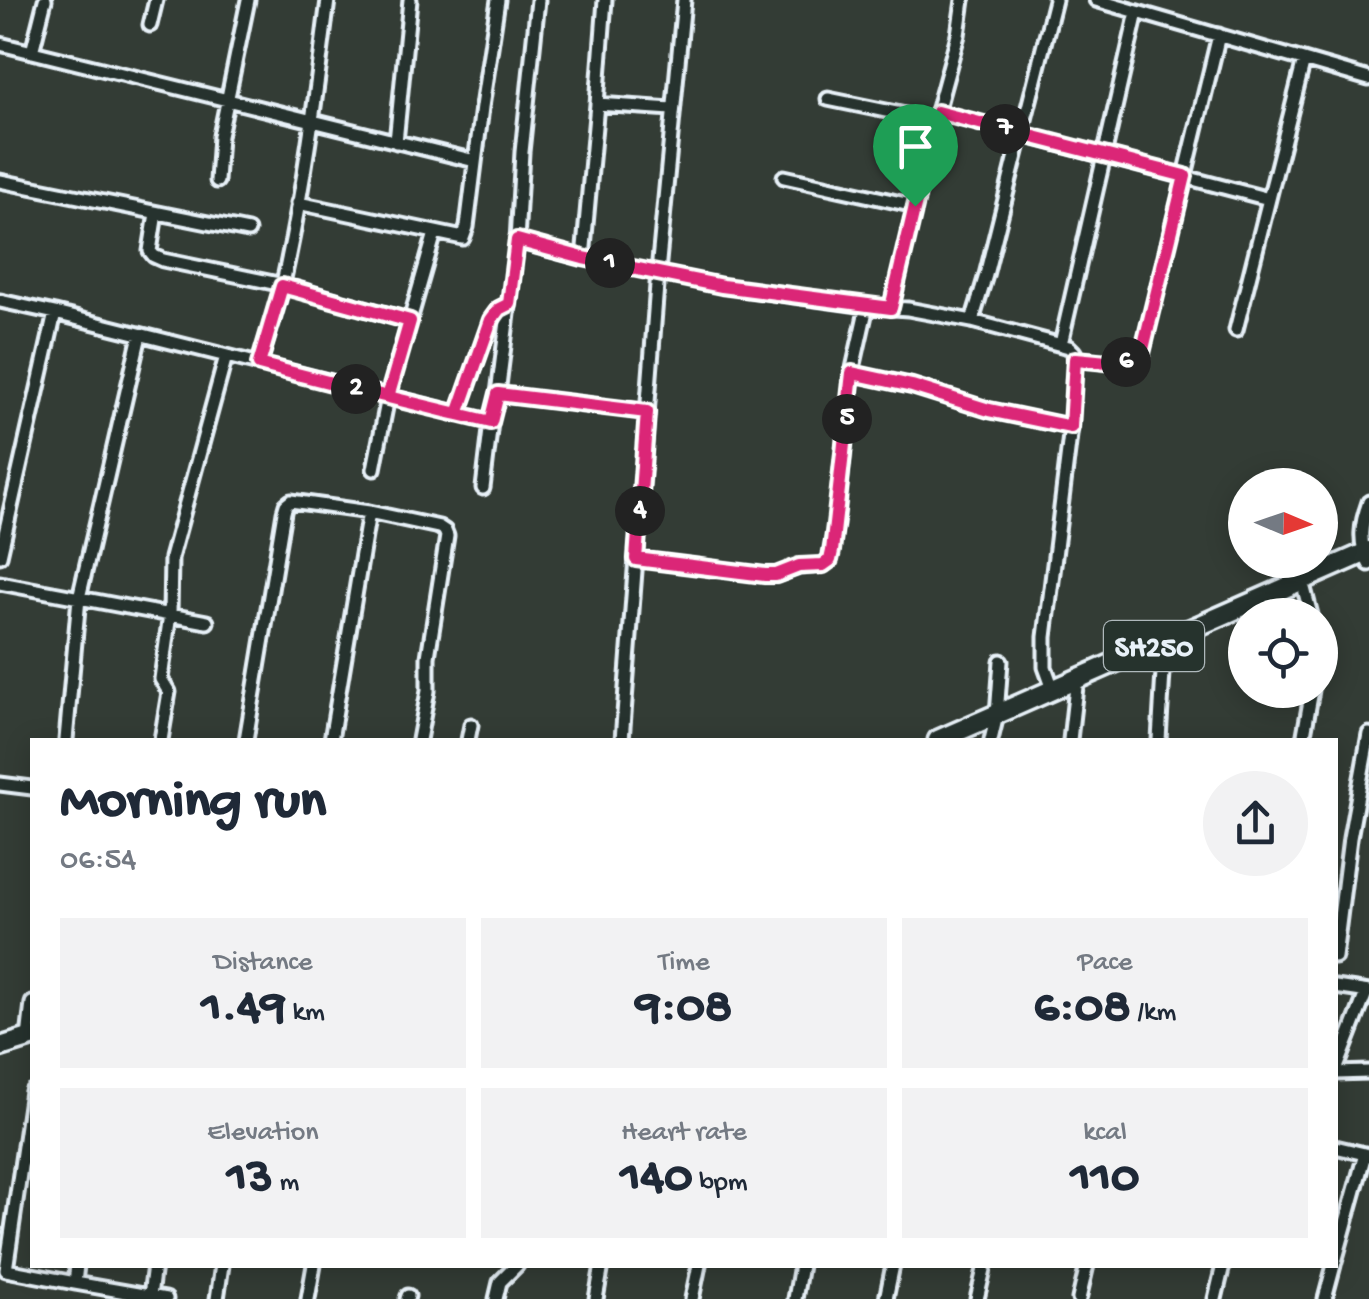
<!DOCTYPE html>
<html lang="en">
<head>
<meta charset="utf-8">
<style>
	:root { --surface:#fff; --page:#f2f2f3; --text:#1f2937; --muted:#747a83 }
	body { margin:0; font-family:"Gochi Hand",sans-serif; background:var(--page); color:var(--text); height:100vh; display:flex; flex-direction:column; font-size:38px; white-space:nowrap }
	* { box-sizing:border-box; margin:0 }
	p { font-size:32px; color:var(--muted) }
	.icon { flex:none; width:55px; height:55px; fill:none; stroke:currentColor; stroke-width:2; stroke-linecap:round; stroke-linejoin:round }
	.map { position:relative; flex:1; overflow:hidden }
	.details { position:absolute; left:30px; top:738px; width:1308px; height:530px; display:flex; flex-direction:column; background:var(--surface); border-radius:0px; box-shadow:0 5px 25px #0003 }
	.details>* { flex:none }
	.needle { width:65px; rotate:92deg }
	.buttons { position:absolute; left:1228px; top:468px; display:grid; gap:20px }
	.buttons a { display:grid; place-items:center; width:110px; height:110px; border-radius:50%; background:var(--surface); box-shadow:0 5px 25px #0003; font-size:50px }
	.pin { position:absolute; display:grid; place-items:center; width:85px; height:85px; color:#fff; margin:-102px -42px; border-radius:50% 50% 50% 0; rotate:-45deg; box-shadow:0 0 10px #0007 }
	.pin .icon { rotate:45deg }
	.km { position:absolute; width:50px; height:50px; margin:-25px; border-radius:50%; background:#222; color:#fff; font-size:28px; line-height:50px; text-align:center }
	.round { display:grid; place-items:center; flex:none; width:105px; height:105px; border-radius:52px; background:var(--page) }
	.overview { display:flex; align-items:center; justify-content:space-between; height:170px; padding:0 30px }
	h1 { font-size:55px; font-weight:700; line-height:75px }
	.figures { display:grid; grid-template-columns:repeat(3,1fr); gap:15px; height:170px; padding:10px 30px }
	.figures div { display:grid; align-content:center; border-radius:0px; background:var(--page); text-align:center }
	.figures b { font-size:50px; font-weight:700 }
	.figures small { font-size:28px; font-weight:400 }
	.figures p { font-size:28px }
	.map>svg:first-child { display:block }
</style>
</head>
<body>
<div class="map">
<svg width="1369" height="1299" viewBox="0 0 1369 1299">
	<rect width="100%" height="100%" fill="#333c35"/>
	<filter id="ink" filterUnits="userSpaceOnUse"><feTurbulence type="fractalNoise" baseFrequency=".01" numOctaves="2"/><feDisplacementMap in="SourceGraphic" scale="20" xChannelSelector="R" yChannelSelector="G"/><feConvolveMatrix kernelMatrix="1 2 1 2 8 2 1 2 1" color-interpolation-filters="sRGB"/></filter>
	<g filter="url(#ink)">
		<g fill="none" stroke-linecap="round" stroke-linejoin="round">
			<defs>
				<path id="street" d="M605,0L597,104L672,109
					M1096,0L1369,79
					M150,25L156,0
					M0,44L475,161
					M32,52L45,0
					M828,99L935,121
					M937,112L1269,199
					M396,142L410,0
					M784,177L915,206
					M0,181L248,231
					M217,181L220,136L248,0
					M298,203L463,238L467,227L482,107L498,0
					M156,213L150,251L154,256L163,260L283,285L409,321
					M517,241L583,258L722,286L867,306L908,309L972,321L1069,347L1074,352L1075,359L1071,427L1045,637V667L1053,689
					M583,258L597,104
					M0,301L55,313L491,422L498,394L647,412
					M891,308L937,112L958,35L963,0
					M972,321L986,275L1055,0
					M1236,330L1304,60
					M1061,344L1137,12
					M1075,359C1096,360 1123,367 1141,357L1219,35
					M259,365C267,338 277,310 283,283C304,189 316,95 328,0
					M852,373L912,386L989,410L1071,427
					M498,394L517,241L522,152L538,0
					M458,414L491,320L499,309L509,304
					M374,469L388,397L435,233
					M483,488L491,422
					M1369,502C1361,524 1358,542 1369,564
					M0,556L55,313
					M636,559L765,575H776L799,567L823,565L829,560L836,524L852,373L867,306
					M1302,581L1311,615
					M0,583L207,622
					M66,740L79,598L140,335
					M161,740L169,692L161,679L170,614L171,558L226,356
					M246,740L284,512L286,505L291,501L369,512L439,527L445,531L447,536L428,657V691L419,740
					M331,740L369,512
					M468,740L471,725
					M622,740L658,272L684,0
					M991,740L997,715L1001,661
					M1070,740L1077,678
					M1159,740L1163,672L1160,643
					M1303,740L1312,690
					M0,784L32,788
					M1335,957L1350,838L1369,734
					M1335,987L1369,992
					M28,1038L32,1003
					M1335,1073L1366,993
					M1335,1073L1369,1072
					M32,1091L6,1270L75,1283
					M1335,1147L1369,1155
					M1335,1262L1365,1154
					M77,1265L75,1283L166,1299
					M150,1296L154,1265
					M217,1299L222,1265
					M308,1299L314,1265
					M407,1299L408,1296
					M496,1299L500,1282L517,1265
					M596,1299L602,1265
					M692,1299L699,1265
					M795,1299L801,1265
					M886,1299L893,1265
					M977,1299L985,1265
					M1079,1299L1087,1265
					M1215,1299L1223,1265
					M1325,1299L1334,1265"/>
				<path id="primary" d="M938,740L1369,551
					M0,1047L32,1037"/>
			</defs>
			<use href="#street" stroke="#e8f1f8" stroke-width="19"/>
			<use href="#primary" stroke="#e8f1f8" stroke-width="25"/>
			<use href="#street" stroke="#26332d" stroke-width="11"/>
			<use href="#primary" stroke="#26332d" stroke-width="18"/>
		</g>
	</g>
	<g fill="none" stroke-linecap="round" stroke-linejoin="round" filter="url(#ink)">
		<defs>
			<path id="route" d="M915,206L891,308L722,286L583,258L517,240L509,304L499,309L491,320L458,414C392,398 325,382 259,364L282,286L410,321L388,397L491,422L498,394L647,412L636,559L765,575H776L799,566L823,565L830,560L832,551L852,373L912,386L989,410L1071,427L1075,359C1096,360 1123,367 1141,357L1185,176L937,112L915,206"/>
		</defs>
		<use href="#route" stroke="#fff" stroke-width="20"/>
		<use href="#route" stroke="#db2777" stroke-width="12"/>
	</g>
	<g text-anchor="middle" stroke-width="9" stroke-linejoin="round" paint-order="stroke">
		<rect fill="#26332d" stroke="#aeb8bb" stroke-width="2.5" x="1104" y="621" width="100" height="50" rx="8"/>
		<g font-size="30" font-weight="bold" fill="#e8f1f8">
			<text x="1154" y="656">SH250</text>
		</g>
	</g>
</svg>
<div class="buttons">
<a><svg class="needle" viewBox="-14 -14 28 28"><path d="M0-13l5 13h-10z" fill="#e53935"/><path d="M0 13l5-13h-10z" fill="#747a83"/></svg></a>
<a><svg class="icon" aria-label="locate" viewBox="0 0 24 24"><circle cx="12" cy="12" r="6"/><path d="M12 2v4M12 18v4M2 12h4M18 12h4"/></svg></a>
</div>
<div class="pin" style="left:915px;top:206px;background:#1e9e55"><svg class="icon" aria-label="arrive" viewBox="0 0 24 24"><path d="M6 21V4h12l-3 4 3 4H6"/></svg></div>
<b class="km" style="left:610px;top:263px">1</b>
<b class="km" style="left:356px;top:389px">2</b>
<b class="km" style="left:640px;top:511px">4</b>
<b class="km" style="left:847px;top:419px">5</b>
<b class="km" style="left:1126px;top:362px">6</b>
<b class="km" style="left:1005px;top:129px">7</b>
<section class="details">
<div class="overview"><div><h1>Morning run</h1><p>06:54</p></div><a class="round"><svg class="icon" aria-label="share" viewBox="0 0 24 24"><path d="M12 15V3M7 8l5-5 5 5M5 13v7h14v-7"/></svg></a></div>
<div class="figures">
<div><p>Distance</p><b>1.49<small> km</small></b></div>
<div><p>Time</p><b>9:08</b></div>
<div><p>Pace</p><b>6:08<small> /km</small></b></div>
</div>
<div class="figures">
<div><p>Elevation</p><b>13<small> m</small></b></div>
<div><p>Heart rate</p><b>140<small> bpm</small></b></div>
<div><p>kcal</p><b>110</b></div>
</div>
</section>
</div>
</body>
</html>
